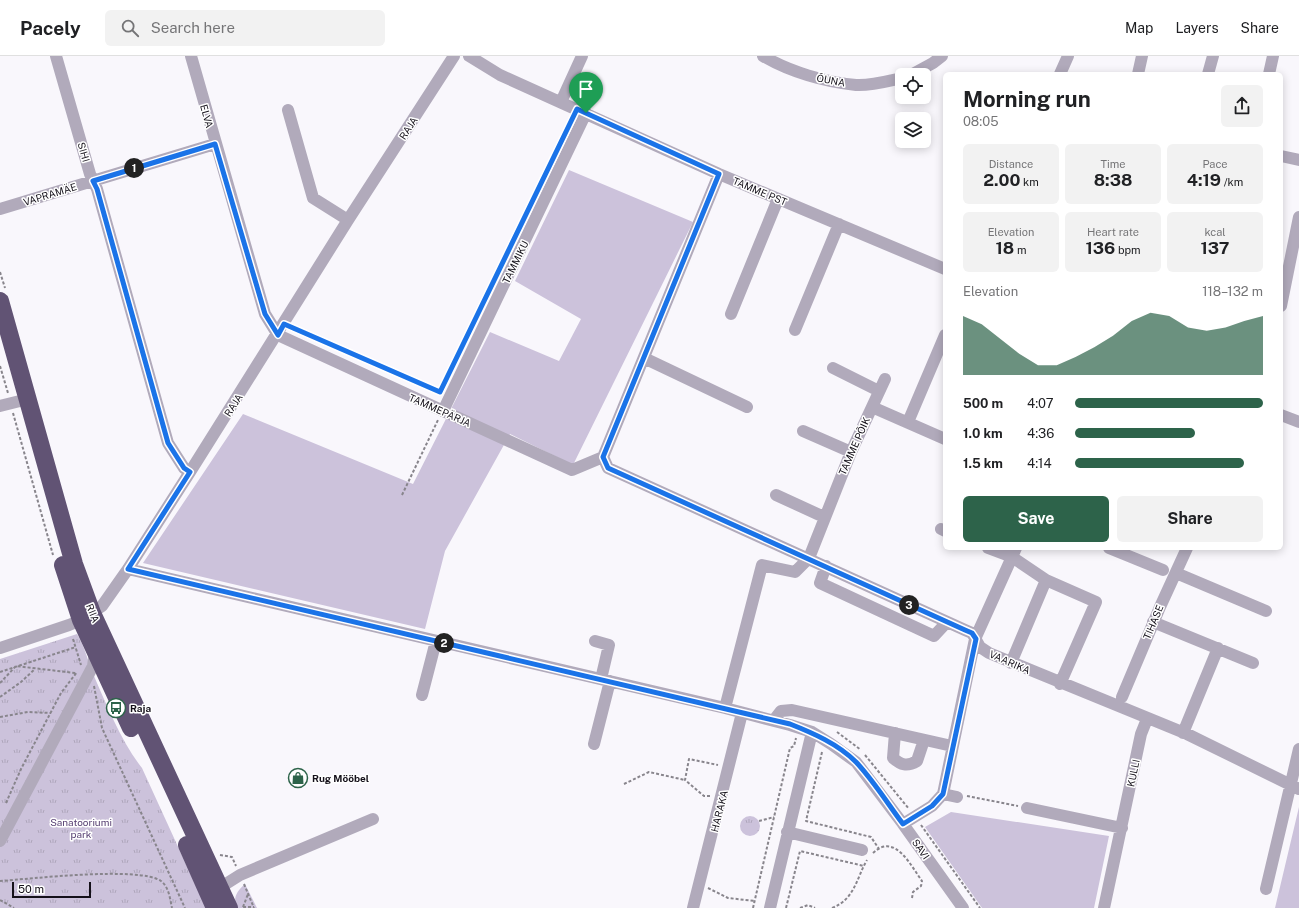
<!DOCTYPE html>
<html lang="en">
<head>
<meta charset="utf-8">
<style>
	:root { --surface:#fff; --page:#f2f2f2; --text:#202124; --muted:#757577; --line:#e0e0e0; --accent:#2d634a }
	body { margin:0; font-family:"Public Sans",sans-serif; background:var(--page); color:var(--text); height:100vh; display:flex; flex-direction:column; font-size:15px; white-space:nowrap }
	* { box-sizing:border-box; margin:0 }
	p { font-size:13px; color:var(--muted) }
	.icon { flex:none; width:22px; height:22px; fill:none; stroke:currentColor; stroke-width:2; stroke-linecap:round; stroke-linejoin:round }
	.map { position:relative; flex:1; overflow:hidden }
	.sheet { position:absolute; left:943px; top:16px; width:340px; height:478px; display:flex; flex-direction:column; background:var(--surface); border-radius:6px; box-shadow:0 2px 10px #0003 }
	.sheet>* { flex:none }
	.fabs { position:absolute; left:895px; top:12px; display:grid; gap:8px }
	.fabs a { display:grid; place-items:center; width:36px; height:36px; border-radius:6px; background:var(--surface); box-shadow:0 2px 10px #0003; font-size:20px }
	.scale { position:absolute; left:12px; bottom:10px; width:79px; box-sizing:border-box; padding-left:4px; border:2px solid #15111a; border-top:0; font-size:11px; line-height:14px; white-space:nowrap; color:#15111a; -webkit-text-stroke:3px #fff; paint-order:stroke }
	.pin { position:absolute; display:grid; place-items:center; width:34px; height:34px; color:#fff; margin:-41px -17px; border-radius:50% 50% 50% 0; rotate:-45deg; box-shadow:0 0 4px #0007 }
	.pin .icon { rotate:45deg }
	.km { position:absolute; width:20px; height:20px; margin:-10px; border-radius:50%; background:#222; color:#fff; font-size:11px; line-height:20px; text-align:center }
	.round { display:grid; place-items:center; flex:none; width:42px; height:42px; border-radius:6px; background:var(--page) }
	.head { display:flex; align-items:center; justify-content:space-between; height:68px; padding:0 20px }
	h1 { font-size:22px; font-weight:700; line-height:30px }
	.stats { display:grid; grid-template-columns:repeat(3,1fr); gap:6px; height:68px; padding:4px 20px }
	.stats div { display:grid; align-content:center; border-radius:6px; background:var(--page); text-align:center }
	.stats b { font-size:17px; font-weight:700 }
	.stats small { font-size:11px; font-weight:400 }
	.stats p { font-size:11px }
	.chart { height:112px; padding:8px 20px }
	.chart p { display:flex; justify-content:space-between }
	.chart svg { width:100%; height:72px; margin-top:4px; fill:var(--accent); opacity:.7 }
	.cta { display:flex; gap:8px; margin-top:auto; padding:8px 20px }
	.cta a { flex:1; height:46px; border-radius:6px; background:var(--accent); color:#fff; font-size:16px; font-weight:700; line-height:46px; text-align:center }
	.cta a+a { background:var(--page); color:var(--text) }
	ul { padding:0 20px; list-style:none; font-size:13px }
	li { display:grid; grid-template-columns:64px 48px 1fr; align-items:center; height:30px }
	li i { height:10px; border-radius:5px; background:var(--accent) }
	header { display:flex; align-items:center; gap:24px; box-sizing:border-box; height:56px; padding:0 20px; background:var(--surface); border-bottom:1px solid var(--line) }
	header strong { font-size:19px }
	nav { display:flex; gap:22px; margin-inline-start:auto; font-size:14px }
	.search { width:280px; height:36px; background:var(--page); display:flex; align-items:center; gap:10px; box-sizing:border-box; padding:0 14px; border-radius:6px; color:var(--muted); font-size:15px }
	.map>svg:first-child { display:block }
</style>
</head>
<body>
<header>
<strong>Pacely</strong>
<div class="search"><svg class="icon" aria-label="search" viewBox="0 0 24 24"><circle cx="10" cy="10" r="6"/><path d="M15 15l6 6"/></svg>Search here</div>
<nav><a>Map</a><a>Layers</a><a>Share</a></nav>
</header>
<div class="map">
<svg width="1299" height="852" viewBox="0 0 1299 852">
	<defs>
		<pattern id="park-tufts" width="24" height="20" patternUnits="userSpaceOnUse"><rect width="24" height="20" fill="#ccc2db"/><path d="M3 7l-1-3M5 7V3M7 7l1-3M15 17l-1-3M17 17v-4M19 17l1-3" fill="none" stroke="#aea6bb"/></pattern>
	</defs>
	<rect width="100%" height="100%" fill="#f9f7fc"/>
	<path fill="#ccc2db" d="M569,114L693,166L573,409L510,378L445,495L425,573L143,507L243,358L413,428L490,276L559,305L581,263L515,225Z
		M1299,751V852H1275Z
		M951,756L1109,780L1094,852H982L925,771Z
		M245,828L257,852H236C233,841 237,835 245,828Z"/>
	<path fill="url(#park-tufts)" d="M77,578C85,591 88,606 94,620C107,650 122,687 142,712L206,852H0V603Z
		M740 770a10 10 0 1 1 20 0a10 10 0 1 1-20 0Z"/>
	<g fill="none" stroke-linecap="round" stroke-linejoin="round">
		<path stroke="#88858c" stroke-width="2" stroke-dasharray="3 2" stroke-linecap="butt" d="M0,216L5,232
			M305,278L440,335
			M0,310L8,337
			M13,357L53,499
			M402,439L438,364
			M73,583L81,609
			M0,616L76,591
			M0,627L16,610L75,617
			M94,630L102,672L185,852
			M0,641L21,626L35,613
			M0,661L28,656L51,657
			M837,676L861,694
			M822,696L806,765L871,781L879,793
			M865,699L909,753
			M624,728L649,716L685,724
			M710,740H704L685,724L689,703L718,709
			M967,740L1018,750
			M6,747L21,713L61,637L77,616
			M759,765L774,761
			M921,769L980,852
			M873,797C895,776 911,810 922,825L921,830L913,836L912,842
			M220,799L232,801L236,810
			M0,825C30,823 139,810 161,825C169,831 170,843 172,852
			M244,828L254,852
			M708,832L728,842L755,845
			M0,844L14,852
			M243,851L248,838
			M243,851H254
			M753,852L790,692L794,690L796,682
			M786,852L800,795L864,810
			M800,852L808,849L815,852
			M832,852C855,843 856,823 867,804"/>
		<path stroke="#b1aabb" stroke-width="12" d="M56,0L90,118L97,133L168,387L184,412L190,416
			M191,0L265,258L278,279L572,414L603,401
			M469,0L500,19L719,118L945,213
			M763,0C790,16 825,26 856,29C871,30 888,25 902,22
			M1060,18L1068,0
			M1138,18L1142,0
			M1208,18L1213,0
			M1269,18L1273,0
			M911,19L933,7L942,0
			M561,46L582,0
			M288,54L313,142L348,164
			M1281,100L1299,104
			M0,153L215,88
			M1281,250L1299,161
			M731,258L778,143
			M795,274L839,168
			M644,302L747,351
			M833,312L879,335
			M0,350L28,343
			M872,351L885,323
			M443,355L586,57
			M1281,359L1299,366
			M908,366L945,279
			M803,375L851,396
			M603,401L608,412L965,574L972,577L980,591L989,597L1187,678L1299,733
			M603,401L719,118
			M776,439L824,461
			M941,473L945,475
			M988,492L1012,501L1046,524L1096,546L1060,628
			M1109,492L1163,514
			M826,510L820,527L934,580L947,566
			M128,513L725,652L790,669L812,676L831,688L856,706L903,768L963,852
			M1176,517L1266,555
			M1153,566L1253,607
			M595,585L609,589L601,623
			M0,592L69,569L81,564L102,550L128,513L190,416L348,164L454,0
			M1011,607L1046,524
			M422,639L436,585
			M1122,641L1160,551L1187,492
			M725,652L762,509L795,516L809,502L851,396L872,351L945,383
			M774,664L781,655L792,654L952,690
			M895,677L893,702C901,709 907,711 917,705L924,684
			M1183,677L1218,592
			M594,688L610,625
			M943,738L975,583L1016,492
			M943,738L957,741
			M1027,752L1122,772
			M903,768L932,750L943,738
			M787,776L862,794
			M0,785L93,610L95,596
			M1266,833L1299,693
			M213,836L240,819L373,763
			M693,852L742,657
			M770,852L812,676
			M1104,852L1141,678L1147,663"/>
		<path stroke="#615374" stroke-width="18" d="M0,245L74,508L92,557L229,852
			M63,509L81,564L131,672
			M187,789L215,852"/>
	</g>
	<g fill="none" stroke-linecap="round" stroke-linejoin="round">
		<defs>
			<path id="route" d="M577,53L719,118L603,401L608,412L965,574L972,577L976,583L943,738L932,750L903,768C888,748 873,724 856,706C838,688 813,677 790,668L128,513L190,416L184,412L168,387L97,133L93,125L215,88L265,258L278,279L284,268L440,336Z"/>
		</defs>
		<use href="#route" stroke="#fff" stroke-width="8"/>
		<use href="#route" stroke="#1a73e8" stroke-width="5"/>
	</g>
	<defs>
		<symbol id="bus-ring" viewBox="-11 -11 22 22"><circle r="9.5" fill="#fff" stroke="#2d634a" stroke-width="1.5"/><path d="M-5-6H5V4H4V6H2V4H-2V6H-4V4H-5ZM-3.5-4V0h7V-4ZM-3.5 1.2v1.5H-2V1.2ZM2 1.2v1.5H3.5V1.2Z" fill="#2d634a"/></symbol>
		<symbol id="shop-ring" viewBox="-11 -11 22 22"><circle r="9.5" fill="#fff" stroke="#2d634a" stroke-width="1.5"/><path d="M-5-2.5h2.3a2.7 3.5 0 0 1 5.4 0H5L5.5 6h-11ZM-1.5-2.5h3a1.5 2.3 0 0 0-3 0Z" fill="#2d634a"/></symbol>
	</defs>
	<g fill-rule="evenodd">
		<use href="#bus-ring" x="105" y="641" width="22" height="22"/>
		<use href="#shop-ring" x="287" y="711" width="22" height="22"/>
	</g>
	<g text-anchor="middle" stroke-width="3" stroke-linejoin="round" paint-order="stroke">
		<g font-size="10" fill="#15111a" stroke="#fff">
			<text transform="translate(831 24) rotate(11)" y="4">ÕUNA</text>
			<text transform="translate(207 60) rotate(75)" y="4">ELVA</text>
			<text transform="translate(408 72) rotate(-57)" y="4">RAJA</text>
			<text transform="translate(84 96) rotate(74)" y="4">SIHI</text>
			<text transform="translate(760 135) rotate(23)" y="4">TAMME PST</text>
			<text transform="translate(50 138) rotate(-17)" y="4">VAPRAMÄE</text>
			<text transform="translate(515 206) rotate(-64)" y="4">TAMMIKU</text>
			<text transform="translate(233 349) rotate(-57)" y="4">RAJA</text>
			<text transform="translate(440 354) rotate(24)" y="4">TAMMEPÄRJA</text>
			<text transform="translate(854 390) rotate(-66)" y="4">TAMME PÕIK</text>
			<text transform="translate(93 557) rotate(68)" y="4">RIIA</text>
			<text transform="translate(1153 566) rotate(-67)" y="4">TIHASE</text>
			<text transform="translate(1010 606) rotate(24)" y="4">VAARIKA</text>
			<text transform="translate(1133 717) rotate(-78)" y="4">KULLI</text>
			<text transform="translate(719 755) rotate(-76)" y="4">HARAKA</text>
			<text transform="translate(921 793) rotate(55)" y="4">SAVI</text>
		</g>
		<g font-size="10" font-weight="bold" fill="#15111a" stroke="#fff" text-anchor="start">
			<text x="130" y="656">Raja</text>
			<text x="312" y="726">Rug Mööbel</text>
		</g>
		<g font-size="10" fill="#584173" stroke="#fff">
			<text x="81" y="770">Sanatooriumi<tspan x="81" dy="12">park</tspan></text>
		</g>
	</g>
</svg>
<div class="fabs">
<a><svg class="icon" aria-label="locate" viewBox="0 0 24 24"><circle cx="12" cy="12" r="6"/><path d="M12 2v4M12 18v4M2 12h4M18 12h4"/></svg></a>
<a><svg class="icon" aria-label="layers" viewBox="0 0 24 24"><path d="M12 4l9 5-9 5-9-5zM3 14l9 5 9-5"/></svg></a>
</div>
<div class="scale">50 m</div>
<div class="pin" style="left:586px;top:57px;background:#1e9e55"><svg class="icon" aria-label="arrive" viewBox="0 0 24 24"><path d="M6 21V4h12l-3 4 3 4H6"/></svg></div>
<b class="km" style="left:134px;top:112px">1</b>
<b class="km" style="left:444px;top:587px">2</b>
<b class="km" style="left:909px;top:549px">3</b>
<section class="sheet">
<div class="head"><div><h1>Morning run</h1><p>08:05</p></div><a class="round"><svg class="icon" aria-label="share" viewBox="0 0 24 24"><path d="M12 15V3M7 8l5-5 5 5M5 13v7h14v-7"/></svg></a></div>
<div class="stats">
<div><p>Distance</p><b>2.00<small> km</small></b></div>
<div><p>Time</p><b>8:38</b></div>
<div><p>Pace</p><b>4:19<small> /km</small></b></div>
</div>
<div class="stats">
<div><p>Elevation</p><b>18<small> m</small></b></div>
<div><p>Heart rate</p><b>136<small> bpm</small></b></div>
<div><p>kcal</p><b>137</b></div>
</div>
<div class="chart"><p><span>Elevation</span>118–132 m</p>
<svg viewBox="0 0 160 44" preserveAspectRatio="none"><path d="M0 44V8L10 13L20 22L30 31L40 38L50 38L60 33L70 27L80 20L90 11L100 6L110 8L120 15L130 17L140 15L150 11L160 8V44z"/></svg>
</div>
<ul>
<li><b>500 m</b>4:07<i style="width:100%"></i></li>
<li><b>1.0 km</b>4:36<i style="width:64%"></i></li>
<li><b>1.5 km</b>4:14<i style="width:90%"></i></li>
</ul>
<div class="cta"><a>Save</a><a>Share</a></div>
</section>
</div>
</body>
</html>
